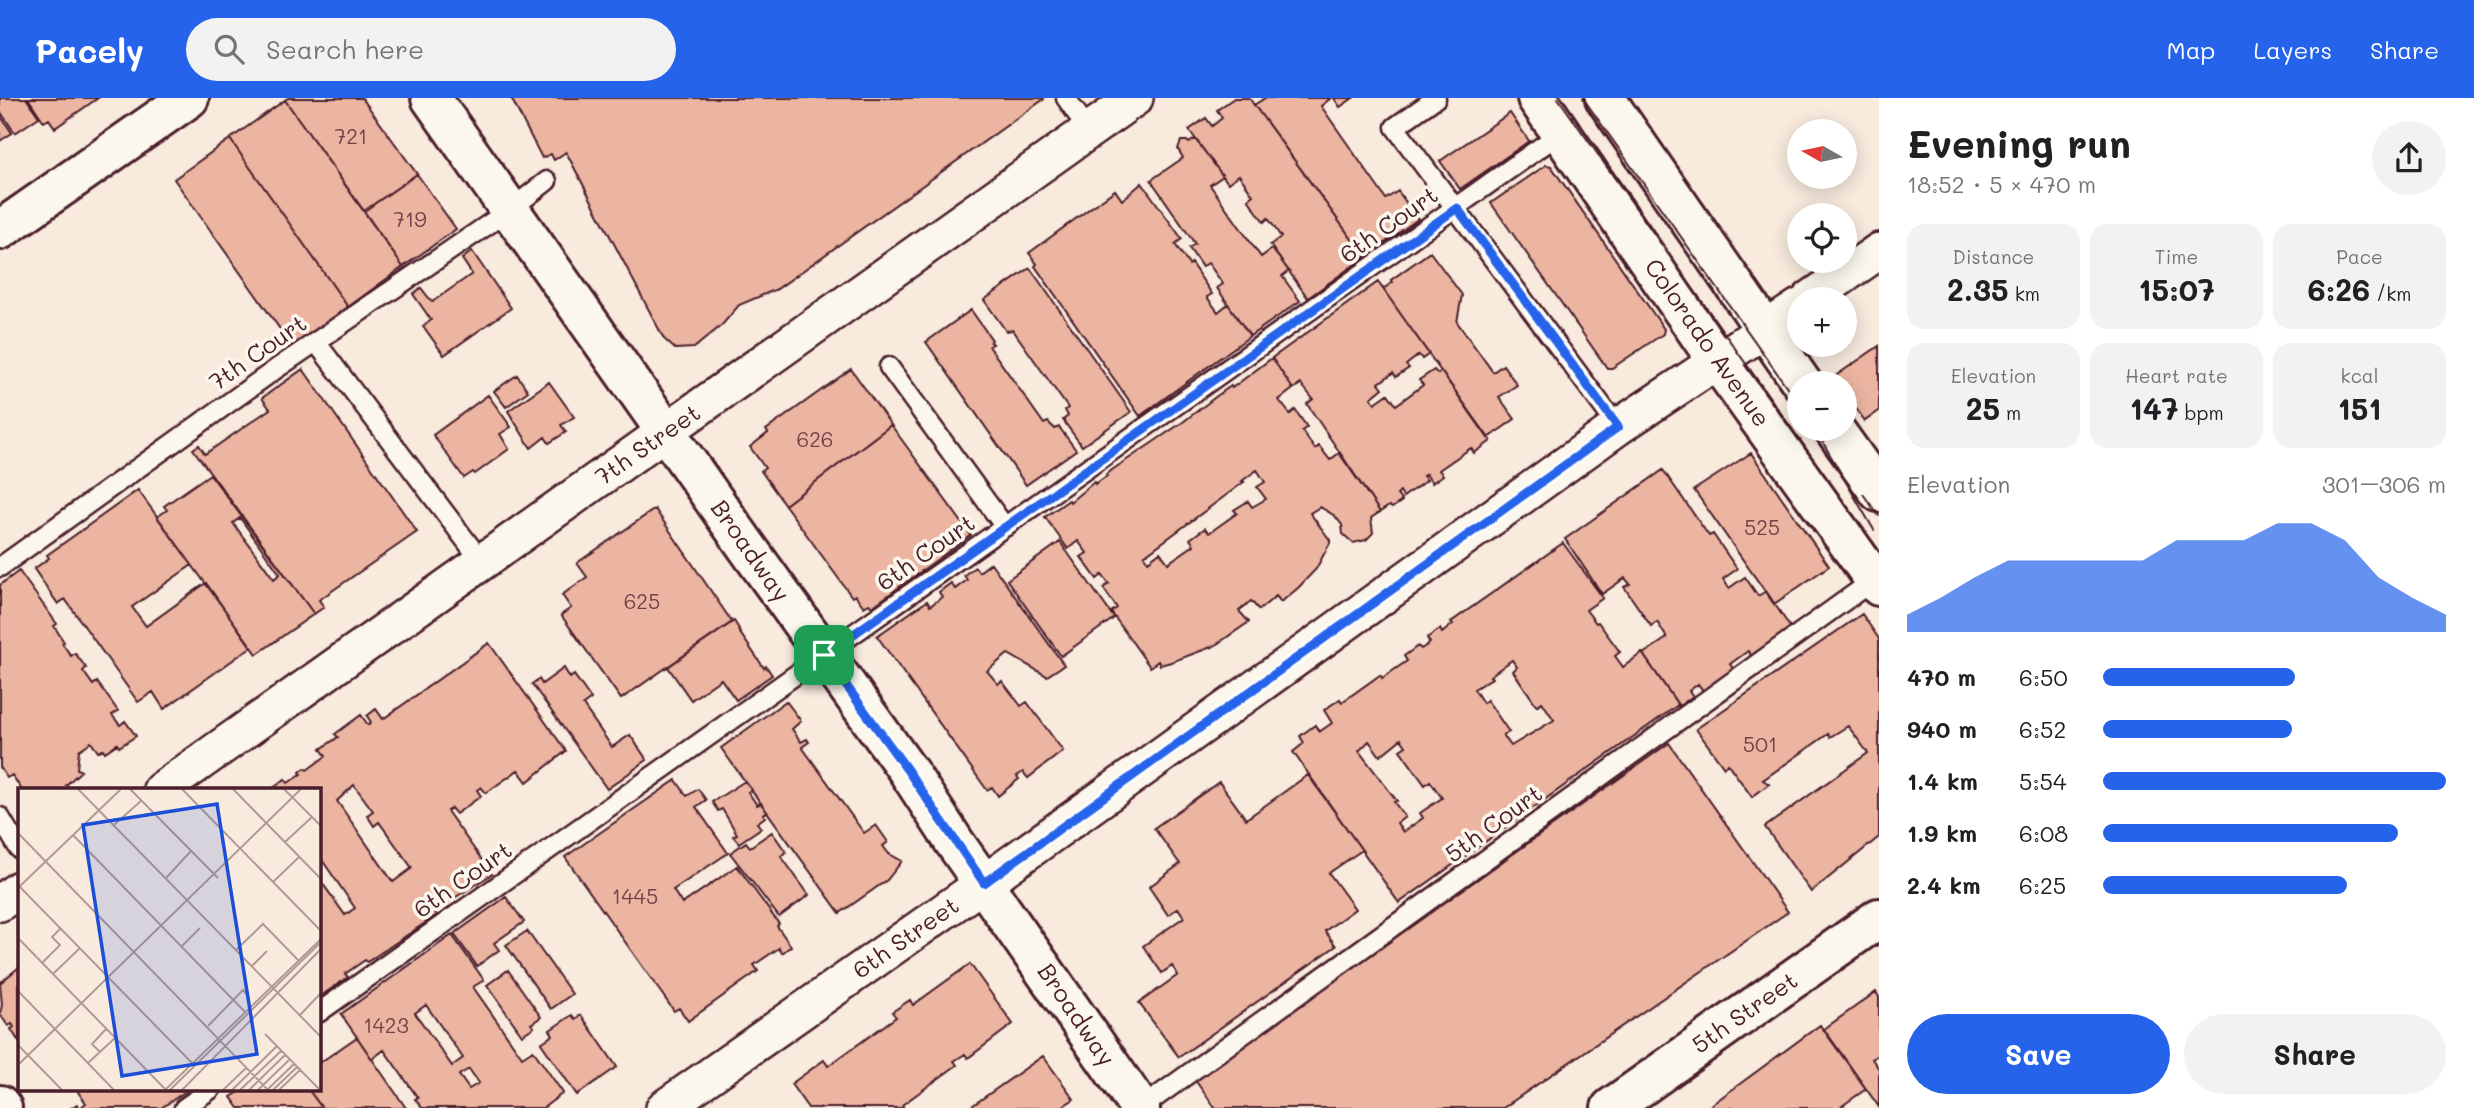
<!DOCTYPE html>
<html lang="en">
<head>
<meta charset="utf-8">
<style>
	:root { --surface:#fff; --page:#f2f2f2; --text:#202124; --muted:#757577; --accent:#2563eb }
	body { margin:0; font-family:Mali,sans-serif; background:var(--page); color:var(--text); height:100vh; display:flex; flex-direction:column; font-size:26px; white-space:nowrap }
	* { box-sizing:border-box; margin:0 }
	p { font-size:23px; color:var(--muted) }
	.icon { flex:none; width:38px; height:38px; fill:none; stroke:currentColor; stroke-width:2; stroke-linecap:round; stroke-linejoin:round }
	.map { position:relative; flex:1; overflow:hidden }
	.sheet { display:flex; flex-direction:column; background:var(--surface); width:595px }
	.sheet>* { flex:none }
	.needle { width:46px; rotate:279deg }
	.tools { position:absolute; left:1787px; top:21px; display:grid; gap:14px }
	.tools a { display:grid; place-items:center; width:70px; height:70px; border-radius:50%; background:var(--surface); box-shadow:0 4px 18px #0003; font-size:35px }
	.pin { position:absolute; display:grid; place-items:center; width:60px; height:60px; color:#fff; margin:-30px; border-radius:14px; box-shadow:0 4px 10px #0006 }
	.round { display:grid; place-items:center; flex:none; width:74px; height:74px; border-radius:37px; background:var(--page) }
	.head { display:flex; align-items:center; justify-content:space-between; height:119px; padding:0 28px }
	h1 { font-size:38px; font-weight:700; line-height:52px }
	.stats { display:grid; grid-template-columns:repeat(3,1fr); gap:10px; height:119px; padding:7px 28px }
	.stats div { display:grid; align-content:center; border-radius:18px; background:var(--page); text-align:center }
	.stats b { font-size:30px; font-weight:700 }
	.stats small { font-size:19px; font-weight:400 }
	.stats p { font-size:19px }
	.chart { height:196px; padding:14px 28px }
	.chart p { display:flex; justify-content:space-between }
	.chart svg { width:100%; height:126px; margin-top:7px; fill:var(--accent); opacity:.7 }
	.button { display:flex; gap:14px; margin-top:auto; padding:14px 28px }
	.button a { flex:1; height:80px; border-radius:42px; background:var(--accent); color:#fff; font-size:28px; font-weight:700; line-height:80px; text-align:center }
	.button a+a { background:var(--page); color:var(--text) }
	ul { padding:0 28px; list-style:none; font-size:23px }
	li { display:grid; grid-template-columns:112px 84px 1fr; align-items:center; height:52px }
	li i { height:18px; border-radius:9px; background:var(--accent) }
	header { display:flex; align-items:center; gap:42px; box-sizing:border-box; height:98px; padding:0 35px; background:var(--accent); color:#fff }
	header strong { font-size:33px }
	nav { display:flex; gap:38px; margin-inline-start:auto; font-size:24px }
	.search { width:490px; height:63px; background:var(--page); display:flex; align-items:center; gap:18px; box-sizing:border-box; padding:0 24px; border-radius:38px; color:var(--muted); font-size:26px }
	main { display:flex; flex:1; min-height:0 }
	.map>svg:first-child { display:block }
</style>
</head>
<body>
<header>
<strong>Pacely</strong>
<div class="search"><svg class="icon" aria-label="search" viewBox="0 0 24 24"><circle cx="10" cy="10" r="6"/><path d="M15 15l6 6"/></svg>Search here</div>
<nav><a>Map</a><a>Layers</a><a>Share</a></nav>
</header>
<main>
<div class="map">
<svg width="1879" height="1010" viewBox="0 0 1879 1010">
	<rect width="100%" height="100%" fill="#f8eadd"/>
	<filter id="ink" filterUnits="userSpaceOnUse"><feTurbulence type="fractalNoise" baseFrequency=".0143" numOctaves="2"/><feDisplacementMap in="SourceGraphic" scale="14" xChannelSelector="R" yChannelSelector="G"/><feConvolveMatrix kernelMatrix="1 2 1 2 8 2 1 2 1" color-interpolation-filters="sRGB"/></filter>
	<g filter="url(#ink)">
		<path fill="#ecb5a2" stroke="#4a1f2b" stroke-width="2" fill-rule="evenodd" d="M0,0H26L39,19L15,35L0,13Z
			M28,0H98L55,30L49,21L44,24Z
			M288,0H362L417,76L364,113L285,2Z
			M511,0H1043L1044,1L777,191L739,207L722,227L694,250L675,251L664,241L566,54L554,62L551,56L542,60Z
			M1234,0H1249L1365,159L1308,200L1270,147L1281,139L1268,120L1264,124L1248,101L1253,97L1239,77L1228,85L1189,32L1206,20L1212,28L1222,20L1217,12Z
			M1265,0H1331L1321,8L1386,101L1398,93L1418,121L1365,159L1254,7Z
			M1334,0H1353L1340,9Z
			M285,2L403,169L348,209L230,41Z
			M1510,15L1529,43L1460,91L1440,63Z
			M0,17L12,35L0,43Z
			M230,41L348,209L292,248L174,81Z
			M1195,41L1223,78L1210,87L1261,159L1272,151L1289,173L1282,178L1300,203L1250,238L1217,190L1223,186L1208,165L1202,169L1189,150L1195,146L1151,82L1183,60L1178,51L1181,43H1187L1189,45Z
			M1546,67L1551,68L1664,231L1663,236L1612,270H1607L1491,105Z
			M417,76L456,131L403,169L364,113Z
			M1142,85L1182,141L1175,146L1189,167L1191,165L1212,196L1207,199L1218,214L1228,206L1250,238L1140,318L1035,168L1037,166L1029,155L1115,92L1122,102Z
			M472,153L511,210L444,257L423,228L431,222L413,196L421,190L432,204L472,176L462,161Z
			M1430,154L1462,197L1457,224L1493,274L1503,267L1517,287L1499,299L1515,321L1488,340L1383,191L1393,184L1391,182Z
			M1030,170L1131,314L1082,348L1063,322L1068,318L1065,312L1068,310L1013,232L1006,233L984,202Z
			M1378,184L1429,256L1422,261L1419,257L1406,267L1409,270L1396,279L1393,275L1379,285L1383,290L1371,300L1375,305L1388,296L1396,307L1423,287L1419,282L1434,272L1438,276L1441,273L1491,343L1474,355L1471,350L1439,372L1443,377L1432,385L1426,376L1423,378L1427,382L1403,399L1400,394L1397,397L1402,403L1392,410L1389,408L1380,414L1307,306L1313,301L1301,286L1293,291L1272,260Z
			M971,212L992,242L990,244L993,246L989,248L1044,326L1048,324L1055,331L1059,329L1076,352L1026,387L926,244Z
			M1879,248V313L1865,323L1844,294V285H1838L1834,279Z
			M1272,260L1293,291L1279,302L1290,316L1295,312L1307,329L1302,333L1315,351L1319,348L1330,362L1339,355L1380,414L1371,420L1373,435L1366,442L1353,445L1343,436L1342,427L1335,418L1320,409L1310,415L1330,442V445L1316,471L1298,490L1281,504L1276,498L1259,512L1251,503L1239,513L1249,524L1214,548L1171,564L1160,567L1158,563L1150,569L1111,514L1117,510L1103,490L1109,486L1102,477L1097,481L1081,459L1087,455L1078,443L1068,451L1045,419L1069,402L1070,404L1094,384L1095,386L1107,378L1106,376L1183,324L1218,297L1231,288L1232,290ZM1257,372L1265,384L1257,389L1266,401L1252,409L1248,403L1234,412L1237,415L1209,435L1205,430L1190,441L1194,447L1168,465L1160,454L1148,463L1144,458L1244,384L1242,383Z
			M303,271L417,434L319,502L324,509L314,516L193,351L199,347L205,356L270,311L262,300Z
			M851,271L891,327L785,407L761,373L765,370L750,349L768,335L766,332Z
			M517,277L528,293L506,309L494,293Z
			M549,284L574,319L561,327L566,334L549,345L545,339L531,350L508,313Z
			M488,297L511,329L500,336L509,351L475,376L473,374L464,380L433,337Z
			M891,327L971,437L872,509L869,506L864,509L855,497L852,499L785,407Z
			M1751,355L1829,468L1774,506L1694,392Z
			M1663,372L1709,438L1713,436L1737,471L1723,481L1729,490L1745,479L1758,498L1766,493L1792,532L1752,560L1748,553L1730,566L1734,572L1704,594L1698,586L1689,593L1693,598L1679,608L1643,556L1667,540L1657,524L1651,528L1624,489L1630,486L1625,480L1602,496L1565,441Z
			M210,376L314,516L257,556L157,419L167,412L164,408ZM240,420L280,476L274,481L233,425Z
			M138,392L192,467L132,509L146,528L206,485L251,549L164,611L153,594L138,604L65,501L58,506L34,471L49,460L47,457Z
			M655,411L732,524L621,601L561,517L571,510L562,497L587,479L577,465Z
			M1060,444L1114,520L1061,558L1007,482Z
			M1563,445L1603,500L1586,512L1596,525L1598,524L1620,554L1615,558L1623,569L1642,555L1678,607L1399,805L1293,654L1304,645L1300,638L1315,627L1319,634L1332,625L1324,612L1340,601L1342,604L1380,577L1382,580L1407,563L1404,558L1418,548L1421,551L1430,545L1427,540L1440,531L1442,535L1453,526L1451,524ZM1512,562L1517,569L1513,573L1537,608L1542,604L1554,622L1511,648L1503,637L1509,634L1487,602L1483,605L1474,591L1492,580L1490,578ZM1401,641L1406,648L1400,652L1425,687L1430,683L1442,700L1420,715L1423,720L1403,734L1397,725L1405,719L1394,704L1397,703L1359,653L1369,643L1380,658Z
			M991,465L1064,567L1047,578L1008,556L987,573L998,586L1002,583L1021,608L1027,604L1063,653L1028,680L1023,674L1017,678L1019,681L998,698L992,689L987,692L877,538L927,503L930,508L942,499L939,494L951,485L955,491L967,482L964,477L975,469L979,474Z
			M19,473L57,526L54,528L64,544L62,545L71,558L75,555L86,570L83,573L93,587L97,584L118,613L112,617L120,627L125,623L136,638L119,649L117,646L105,654L103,651L98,654L91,644L79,652L77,671L81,673L66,687L69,689L65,692H22L12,677L7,680L0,669V487Z
			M1862,516L1879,541V739L1811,794L1765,729L1868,655L1848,628L1830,639L1828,636L1763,682L1769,686L1752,699L1728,666L1724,669L1696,631Z
			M734,523L739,531L738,532L764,570L766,568L772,577L736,602L721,581L691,602L668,569Z
			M489,545L566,653L527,684L518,672L486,695L481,689L477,692L481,698L456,716L451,710L447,713L492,776L434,813L437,817L367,864L365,862L345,876L348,879L318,900V779L345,817L355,810L318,756V692H271L285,681L288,685L301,676L300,674L305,670L307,672L326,658L321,651L338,639L335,636L361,617L368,627L371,624L367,618L376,611L383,621ZM354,687L373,713L367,717L374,728L379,724L412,770L393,784L337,703Z
			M564,570L570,580L574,577L591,601L583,607L612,649L630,637L647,662L607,691L532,586L539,581L542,586Z
			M786,603L801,623L792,631L801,644L807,641L809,644L802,649L864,735L876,727L888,744L883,748L889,756L902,763L887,782L840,815L721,650Z
			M1669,645L1788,814L1503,1010H1215L1195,982Z
			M1308,677L1362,752L1329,775L1355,811L1325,833L1336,848L1179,959L1139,905L1178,877L1172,868L1162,875L1143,848L1184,819L1178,810L1168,817L1149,789L1180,766L1154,730L1219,684L1246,721Z
			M676,682L687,698L698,691L706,702L696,709L728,755L673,792L682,806L737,768L779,826L777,828L791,848L782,855L779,850L754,867L758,873L688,923L679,910L674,913L565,759Z
			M745,683L752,692L748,694L757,707L761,705L767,714L763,716L765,719L757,725L761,730L739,745L733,738L737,736L730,724L722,711L718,713L712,704Z
			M772,734L786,754L781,758L809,797L779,819L730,755L746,744L750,749Z
			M506,799L524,824L494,845L499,852L477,868L454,836Z
			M527,833L572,896L551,911L506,847Z
			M452,837L484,882L473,889L522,959L533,952L563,995L543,1010H422L415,1001L418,1000L384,952L372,961L341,916ZM426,907L463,960L452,968L415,915ZM469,971L479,985L469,991L459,977Z
			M970,866L1013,926L968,960L965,956L954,963L957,967L902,1007L904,1010H808L791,986L824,962L828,968L896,919L892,914L910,902L913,907Z
			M18,870L19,872V944L11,931L14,929L12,926L8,928L0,916L2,907L0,885Z
			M508,872L541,919L531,926L534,929L522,937L487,887Z
			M1876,894L1879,899V956L1872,961L1879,971V1009L1824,931Z
			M572,917L575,921L581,917L617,969L577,997L541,945L553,937L550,932Z
			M1820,927L1866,991L1839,1010H1707Z
			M357,939L372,961L406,1010H322L308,991H318V966Z
			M1043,958L1074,1001L1060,1010H969Z
			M80,991H189L161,1010H71L77,1006L80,1010L86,1005L78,994Z
			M244,991H308L322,1010H239L231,999Z"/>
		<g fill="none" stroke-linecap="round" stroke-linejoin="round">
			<defs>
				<path id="lane" d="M1066,0L1089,33
					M1436,0L1395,29L1618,329
					M316,244L482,464
					M889,269L1005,429
					M0,469L276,271L511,111L547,83
					M0,719L19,751
					M318,915L1562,34
					M184,1010L211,991
					M1141,1010L1875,481"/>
				<path id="street" d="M1810,201L1879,153
					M161,692L1135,0
					M0,805L19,791
					M664,1010L984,785L1618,329L1799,209"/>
				<path id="secondary" d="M431,0L747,449L908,673L955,745L1140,1010
					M1537,0L1718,264L1879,488
					M1605,0L1802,285
					M1834,331L1879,394
					M1611,1010L1879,820"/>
				<path id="primary" d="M0,132L189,0
					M0,1007L2,1010"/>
			</defs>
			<use href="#lane" stroke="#4a1f2b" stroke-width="23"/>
			<use href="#street" stroke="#4a1f2b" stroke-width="40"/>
			<use href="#secondary" stroke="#4a1f2b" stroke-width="44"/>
			<use href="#primary" stroke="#4a1f2b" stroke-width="44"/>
			<use href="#lane" stroke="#fbf7ec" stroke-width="18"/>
			<use href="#street" stroke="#fbf7ec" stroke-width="35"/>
			<use href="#secondary" stroke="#fbf7ec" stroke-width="38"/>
			<use href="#primary" stroke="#fbf7ec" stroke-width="38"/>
			<path stroke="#4a1f2b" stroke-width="2" d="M1558,0L1879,454
				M1583,0L1799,306
				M1815,331L1874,432
				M1863,396L1879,418"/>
		</g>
	</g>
	<g fill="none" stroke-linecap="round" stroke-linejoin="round" filter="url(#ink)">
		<defs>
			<path id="route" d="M1457,110L1618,329L984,785L908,673L824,557Z"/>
		</defs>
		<use href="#route" stroke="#fff" stroke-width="14"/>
		<use href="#route" stroke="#2563eb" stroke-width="9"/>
	</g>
	<g text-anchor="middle" stroke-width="7" stroke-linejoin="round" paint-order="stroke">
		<g font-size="21" fill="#724449">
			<text x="351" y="46">721</text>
			<text x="410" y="129">719</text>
			<text x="815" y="349">626</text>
			<text x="1762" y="437">525</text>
			<text x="642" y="511">625</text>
			<text x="1760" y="654">501</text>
			<text x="635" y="806">1445</text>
			<text x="386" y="935">1423</text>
		</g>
		<g font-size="24" fill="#4a1f2b" stroke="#fbf7ec">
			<text transform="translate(1389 127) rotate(-35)" y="8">6th Court</text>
			<text transform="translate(1707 245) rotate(55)" y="8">Colorado Avenue</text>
			<text transform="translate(258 255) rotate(-35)" y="8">7th Court</text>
			<text transform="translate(648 347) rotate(-35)" y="8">7th Street</text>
			<text transform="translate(750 453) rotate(55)" y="8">Broadway</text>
			<text transform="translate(926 455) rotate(-35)" y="8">6th Court</text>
			<text transform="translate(1494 726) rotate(-36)" y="8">5th Court</text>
			<text transform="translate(463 782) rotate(-35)" y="8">6th Court</text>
			<text transform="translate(906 840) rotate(-35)" y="8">6th Street</text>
			<text transform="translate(1745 915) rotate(-35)" y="8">5th Street</text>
			<text transform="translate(1076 917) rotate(56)" y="8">Broadway</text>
		</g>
	</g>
	<g transform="translate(18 690)">
		<rect width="303" height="303" fill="#f8eadd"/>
		<path fill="none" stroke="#b29996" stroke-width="2" d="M60,1L303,249M112,1L200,90M164,1L303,143M215,1L303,91M266,1L303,38M96,37L124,12M0,45L250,302M55,47L228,225M267,54L294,29M148,90L173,63M255,94L281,69M0,97L175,276M0,100L103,1M0,150L148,302M163,159L182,140M218,162L245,136L281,173M24,175L42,157L34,149L43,140M234,178L249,163M35,186L62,160M0,203L96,302M282,227L303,205M190,238L225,202L231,209M247,246L302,302M0,257L44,302M82,264L74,256L88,241M70,275L97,250M0,277L283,1M147,302L303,151M152,302L303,154M164,302L303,161M205,302L228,280M214,302L259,258M222,302L263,263M231,302L267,267M240,302L271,272M249,302L276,276M255,302L279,279M261,302L282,282"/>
		<path fill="#1d4ed8" fill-opacity="0.15" stroke="#1d4ed8" stroke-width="3.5" d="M199,16L239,266L104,288L65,37Z"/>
		<rect width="303" height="303" fill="none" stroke="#4a1f2b" stroke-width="3.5"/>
	</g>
</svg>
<div class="tools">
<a><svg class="needle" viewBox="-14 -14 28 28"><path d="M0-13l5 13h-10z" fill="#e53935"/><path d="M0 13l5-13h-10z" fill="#757577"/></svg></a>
<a><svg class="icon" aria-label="locate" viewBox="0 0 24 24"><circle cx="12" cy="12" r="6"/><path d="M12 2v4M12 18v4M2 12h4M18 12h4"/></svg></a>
<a>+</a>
<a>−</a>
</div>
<div class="pin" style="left:824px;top:557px;background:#1e9e55"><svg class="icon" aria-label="arrive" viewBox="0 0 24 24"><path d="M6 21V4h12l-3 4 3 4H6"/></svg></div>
</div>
<section class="sheet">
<div class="head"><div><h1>Evening run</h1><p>18:52 · 5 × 470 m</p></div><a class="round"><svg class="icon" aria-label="share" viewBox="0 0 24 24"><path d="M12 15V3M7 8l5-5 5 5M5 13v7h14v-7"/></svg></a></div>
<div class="stats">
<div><p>Distance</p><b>2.35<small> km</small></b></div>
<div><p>Time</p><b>15:07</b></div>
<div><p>Pace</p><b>6:26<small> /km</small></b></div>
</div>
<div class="stats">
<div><p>Elevation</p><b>25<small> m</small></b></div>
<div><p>Heart rate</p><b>147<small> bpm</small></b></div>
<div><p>kcal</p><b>151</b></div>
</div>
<div class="chart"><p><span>Elevation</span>301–306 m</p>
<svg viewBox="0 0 160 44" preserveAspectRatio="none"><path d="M0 44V38L10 32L20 25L30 19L40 19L50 19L60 19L70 19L80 12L90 12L100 12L110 6L120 6L130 12L140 25L150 32L160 38V44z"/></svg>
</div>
<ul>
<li><b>470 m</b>6:50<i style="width:56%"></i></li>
<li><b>940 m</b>6:52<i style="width:55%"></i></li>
<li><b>1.4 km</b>5:54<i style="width:100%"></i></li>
<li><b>1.9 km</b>6:08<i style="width:86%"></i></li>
<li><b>2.4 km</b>6:25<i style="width:71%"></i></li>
</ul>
<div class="button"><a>Save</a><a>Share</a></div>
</section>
</main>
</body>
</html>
